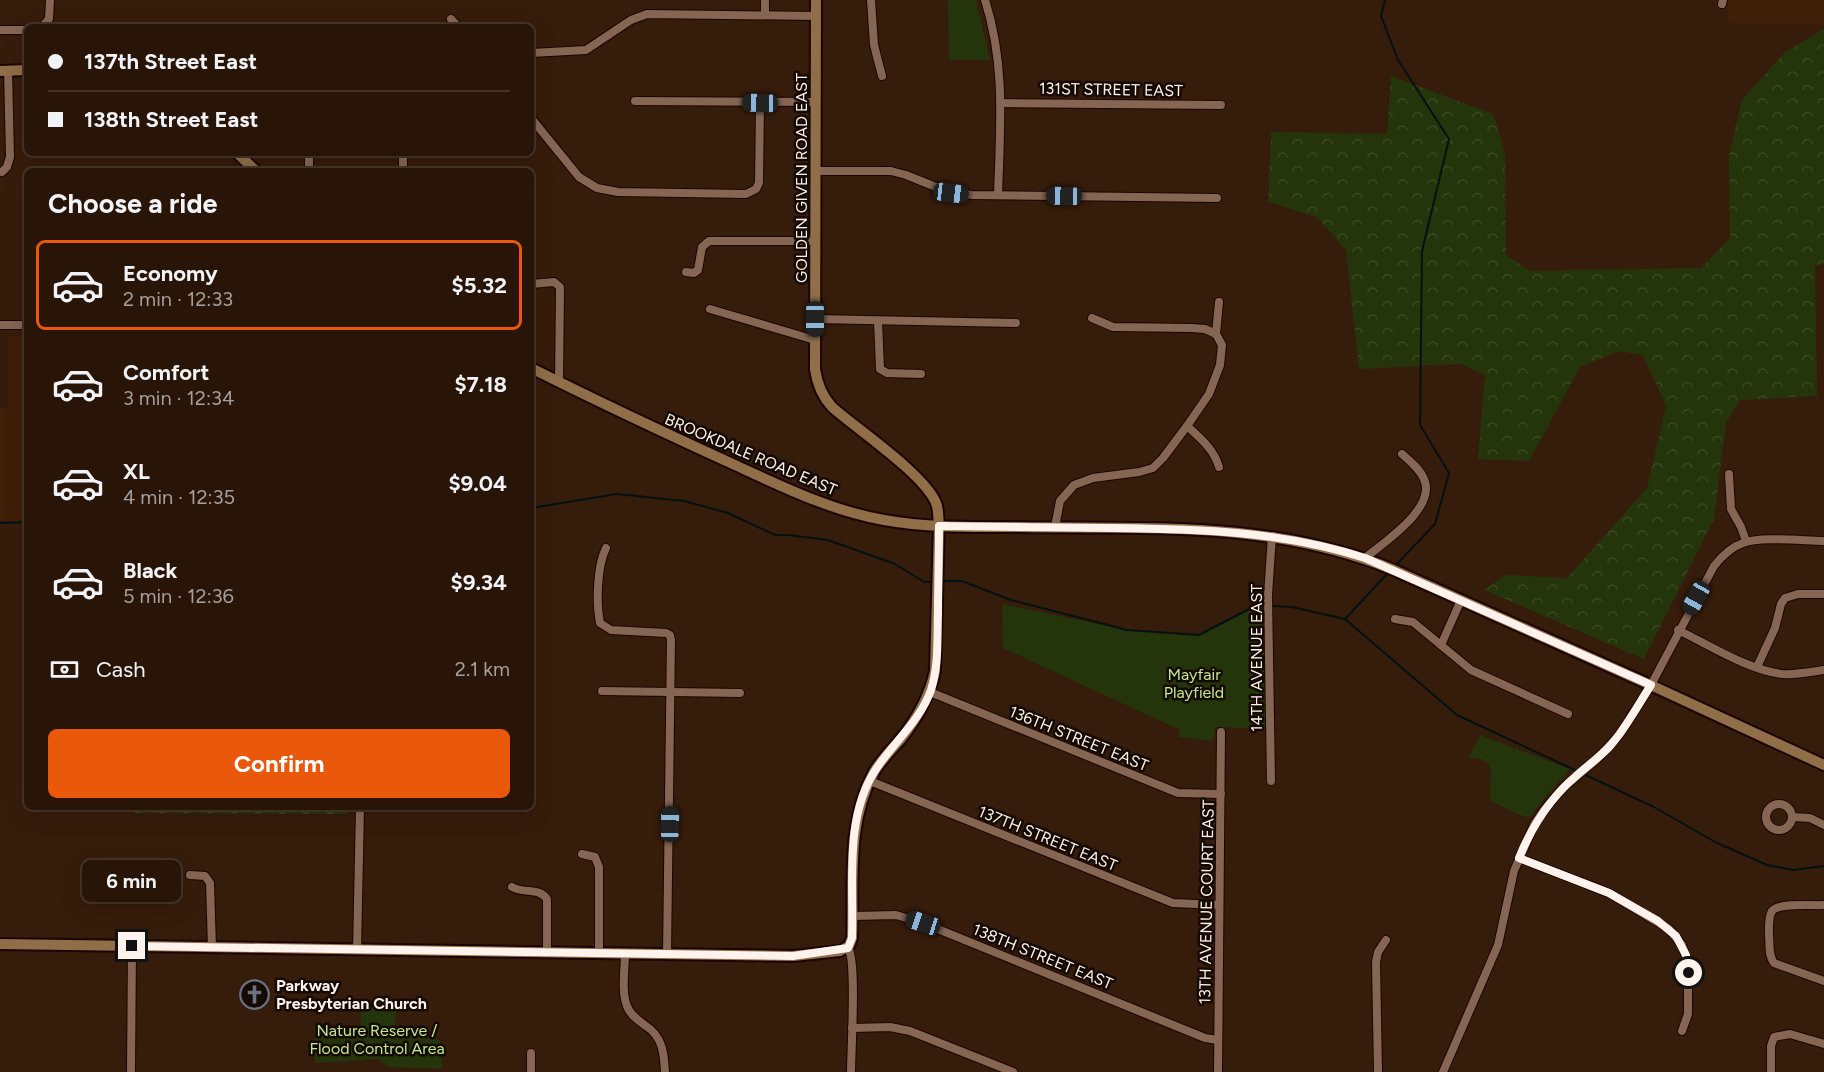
<!DOCTYPE html>
<html lang="en">
<head>
<meta charset="utf-8">
<style>
	body { margin:0; font-family:Figtree,sans-serif; background:#342216; color:#f1f3f6; height:100vh; display:flex; flex-direction:column; font-size:22px; white-space:nowrap }
	* { box-sizing:border-box; margin:0 }
	p { font-size:20px; color:#a59f9c }
	.icon { flex:none; width:33px; height:33px; fill:none; stroke:currentColor; stroke-width:2; stroke-linecap:round; stroke-linejoin:round }
	.map { position:relative; flex:1; overflow:hidden }
	.drawer { position:absolute; left:24px; top:168px; width:510px; height:642px; display:flex; flex-direction:column; background:#281508; border-radius:9px; box-shadow:0 6px 24px #0002,0 0 0 2px #443429 }
	.drawer>* { flex:none }
	.hud { position:absolute; left:24px; top:24px; width:510px; height:132px; border-radius:9px; box-shadow:0 6px 24px #0002,0 0 0 2px #443429; display:grid; align-content:center; height:132px; padding:0 24px; background:#281508 }
	.end { position:absolute; width:27px; height:27px; margin:-14px; border:8px solid #fdf2ec; background:#111; box-shadow:0 0 0 3px #111 }
	.from { border-radius:50% }
	.bubble { position:absolute; height:42px; border-radius:9px; background:#281508; box-shadow:0 6px 24px #0002,0 0 0 2px #443429; font-size:20px; font-weight:700; line-height:42px; text-align:center }
	.car { position:absolute; width:18px; height:36px; margin:-18px -9px; border-radius:8px; box-shadow:0 0 4px 2px #0007; background:linear-gradient(#222 24%,#8ab4d8 0 40%,#222 0 76%,#8ab4d8 0 86%,#222 0) }
	.hud b { display:flex; align-items:center; gap:21px; height:57px; font-size:22px }
	.hud b+b { border-top:2px solid #443429 }
	.hud i { width:15px; height:15px; background:#f1f3f6 }
	ul { padding:0; list-style:none }
	li { display:flex; align-items:center; gap:18px; height:90px; margin:0 12px 9px; padding:0 12px; border:3px solid transparent; border-radius:9px }
	li div { flex:1 }
	li b { display:block; font-size:22px }
	li em { font-style:normal; font-weight:700 }
	li.on { border-color:#ea580c }
	li>.icon { width:54px; height:54px; stroke-width:1.5 }
	h2 { padding:0 24px; font-size:27px; line-height:72px }
	.pay { display:flex; align-items:center; gap:15px; height:66px; padding:0 24px; font-size:22px }
	.pay p { margin-inline-start:auto }
	.cta { display:flex; gap:12px; margin-top:auto; padding:12px 24px }
	.cta a { flex:1; height:69px; border-radius:9px; background:#ea580c; color:#fff; font-size:24px; font-weight:700; line-height:69px; text-align:center }
	.map>svg:first-child { display:block }
	.built { fill:#401f09 }
	.forest { fill:url(#forest-crowns) }
	.cemetery { fill:url(#cemetery-stones) }
	.park { fill:#25350b }
	.lines { fill:none; stroke-linecap:round; stroke-linejoin:round }
	.stream { stroke:#041112; stroke-width:2 }
	.street-casing { stroke:#1c0500; stroke-width:10 }
	.secondary-casing { stroke:#1c0500; stroke-width:14 }
	.street { stroke:#856653; stroke-width:8 }
	.secondary { stroke:#8f6e48; stroke-width:10 }
	.route { stroke:#fdf2ec; stroke-width:8 }
	.labels { text-anchor:middle; stroke-width:5; stroke-linejoin:round; paint-order:stroke }
	.street-label { font-size:16px; fill:#fdf2ec; stroke:#150904 }
	.park-label { font-size:16px; fill:#c0ea8a; stroke:#150904 }
	.poi-label { font-size:16px; font-weight:bold; fill:#fdf2ec; stroke:#150904; text-anchor:start }
</style>
</head>
<body>
<div class="map">
<svg width="1824" height="1072" viewBox="0 0 1824 1072">
	<defs>
		<pattern id="forest-crowns" width="20" height="18" patternUnits="userSpaceOnUse" patternTransform="scale(1.5)"><rect width="20" height="18" fill="#25350b"/><path d="M2 6a3 3 0 1 1 6 0M12 15a3 3 0 1 1 6 0" fill="none" stroke="#3b4923"/></pattern>
		<pattern id="cemetery-stones" width="16" height="16" patternUnits="userSpaceOnUse" patternTransform="scale(1.5)"><rect width="16" height="16" fill="#25350b"/><path d="M2 7V4a2 2 0 0 1 4 0v3zM10 15v-3a2 2 0 0 1 4 0v3z" fill="#3b4923"/></pattern>
	</defs>
	<rect width="100%" height="100%" fill="#361c0b"/>
	<g class="built">
		<path d="M 1728,0 L 1824,0 L 1824,25 L 1728,23 Z"/>
		<path d="M 8,336 L 27,336 L 27,522 L 0,521 L 0,408 L 8,408 Z"/>
	</g>
	<path class="forest" d="M 1824,29 L 1824,264 L 1815,265 L 1817,396 L 1740,400 L 1726,423 L 1714,519 L 1644,659 L 1484,590 L 1506,575 L 1567,578 L 1647,488 L 1666,406 L 1643,355 L 1619,351 L 1580,367 L 1529,461 L 1478,459 L 1485,375 L 1460,364 L 1359,369 L 1346,250 L 1317,217 L 1268,202 L 1271,132 L 1387,134 L 1391,76 L 1493,114 L 1505,153 L 1506,255 L 1530,271 L 1701,268 L 1730,238 L 1729,155 L 1742,100 L 1785,52 Z"/>
	<path class="cemetery" d="M 135,807 L 347,807 L 347,814 L 135,813 Z"/>
	<g class="park">
		<path d="M 948,0 L 976,0 L 990,60 L 949,60 Z"/>
		<path d="M 1002,604 L 1127,630 L 1199,635 L 1257,605 L 1266,606 L 1265,729 L 1215,727 L 1213,741 L 1179,737 L 1180,730 L 1003,648 Z"/>
		<path d="M 1480,735 L 1570,769 L 1543,800 L 1531,816 L 1524,817 L 1493,802 L 1490,799 C 1488,778 1501,760 1469,757 Z"/>
		<path d="M 361,1004 L 397,1005 L 394,1034 L 440,1040 L 442,1069 L 391,1067 L 377,1059 L 315,1063 L 315,1032 L 360,1033 Z"/>
	</g>
	<g class="lines">
		<g class="stream">
			<path d="M 1385,0 L 1381,16 L 1398,60 L 1449,139 L 1422,251 L 1420,425 L 1449,473 L 1435,524 L 1394,567"/>
			<path d="M 531,508 L 617,494 L 684,501 L 728,513 L 775,535 L 788,535 L 828,540 L 895,564 L 924,582 L 933,582"/>
			<path d="M 0,523 L 27,522"/>
			<path d="M 942,581 L 962,581 L 1011,600 L 1127,630 L 1199,635 L 1257,605 L 1292,607 L 1345,619 L 1457,715 L 1654,807 L 1717,843 L 1767,865 L 1793,870 L 1824,866"/>
			<path d="M 1345,619 L 1388,573"/>
		</g>
		<defs>
			<g id="street">
				<path d="M 871,0 L 874,45 L 882,76"/>
				<path d="M 985,0 C 1006,65 1000,128 998,195"/>
				<path d="M 1722,4 L 1723,0"/>
				<path d="M 765,14 L 765,0"/>
				<path d="M 451,19 L 458,27"/>
				<path d="M 42,27 L 49,19 L 50,0"/>
				<path d="M 0,30 L 27,30"/>
				<path d="M 531,53 L 586,50 L 631,20 L 647,14 L 816,16"/>
				<path d="M 635,101 L 816,102"/>
				<path d="M 1001,103 L 1221,105"/>
				<path d="M 531,118 L 579,177 L 597,188 L 618,192 L 746,194 L 756,189 L 759,183 L 760,103"/>
				<path d="M 309,171 L 309,153"/>
				<path d="M 403,171 L 403,153"/>
				<path d="M 816,171 L 891,171 L 906,175 L 946,191 L 972,195 L 1217,198"/>
				<path d="M 2,172 L 7,167 L 10,157 L 8,70"/>
				<path d="M 686,272 L 694,273 L 698,270 L 702,247 L 709,241 L 816,241"/>
				<path d="M 531,284 L 554,282 L 560,287 L 559,382"/>
				<path d="M 710,309 L 815,340"/>
				<path d="M 1092,318 L 1113,327 L 1192,328 L 1205,329 L 1216,334"/>
				<path d="M 815,319 L 1016,323"/>
				<path d="M 878,321 L 880,369 L 887,373 L 921,374"/>
				<path d="M 0,325 L 27,325"/>
				<path d="M 1187,426 C 1200,438 1214,449 1219,467"/>
				<path d="M 1729,474 L 1731,509 L 1741,527 L 1746,541"/>
				<path d="M 1055,527 L 1060,501 L 1074,485 L 1093,478 L 1139,472 L 1153,468 L 1163,458 L 1187,426 L 1209,394 L 1220,365 L 1222,345 L 1216,334 L 1219,302"/>
				<path d="M 606,548 C 597,566 596,603 600,623 L 611,630 L 666,633 L 670,635 L 671,640 L 667,954"/>
				<path d="M 1365,558 C 1384,542 1437,508 1424,479 C 1420,469 1410,461 1402,454"/>
				<path d="M 1395,619 L 1413,622 L 1471,670 L 1568,714"/>
				<path d="M 1678,630 C 1709,645 1748,670 1782,674 C 1796,675 1810,672 1824,670"/>
				<path d="M 1441,645 L 1461,600"/>
				<path d="M 1757,667 L 1775,628 L 1781,604 L 1785,598 L 1798,594 L 1824,594"/>
				<path d="M 602,691 L 740,693"/>
				<path d="M 930,692 L 1178,793 L 1221,794"/>
				<path d="M 870,781 L 1173,903 L 1219,905"/>
				<path d="M 1271,781 L 1268,595 L 1272,536"/>
				<circle cx="1779" cy="817" r="13"/>
				<path d="M 1793,817 L 1810,818 L 1824,825"/>
				<path d="M 582,854 L 595,857 L 599,867 L 599,953"/>
				<path d="M 1519,858 L 1609,893 L 1669,929 L 1682,945 L 1688,963 L 1688,1014 L 1682,1031"/>
				<path d="M 190,875 L 205,876 L 210,883 L 212,948"/>
				<path d="M 512,887 C 523,894 539,887 547,899 L 547,952"/>
				<path d="M 1824,905 C 1813,906 1779,902 1772,911 C 1768,918 1769,927 1769,935 C 1770,945 1768,955 1774,963 L 1824,981"/>
				<path d="M 853,916 L 896,915 L 923,923 L 1205,1038 L 1218,1040"/>
				<path d="M 848,948 C 857,959 851,1052 851,1072"/>
				<path d="M 357,950 L 360,807"/>
				<path d="M 625,954 C 625,970 621,991 627,1006 C 630,1015 639,1021 646,1026 C 663,1037 664,1054 665,1072"/>
				<path d="M 852,1028 L 890,1027 L 910,1031 L 1013,1072"/>
				<path d="M 531,1053 L 531,1072"/>
				<path d="M 131,1072 L 132,947"/>
				<path d="M 1218,1072 L 1221,732"/>
				<path d="M 1378,1072 L 1376,962 L 1378,952 L 1386,940"/>
				<path d="M 1443,1072 L 1498,945 L 1514,871 L 1534,825 L 1544,810 L 1564,787 L 1596,760 L 1620,734 L 1651,685 L 1714,566 C 1722,556 1731,547 1743,543 C 1760,536 1805,541 1824,541"/>
				<path d="M 1771,1072 L 1771,1046 L 1774,1037 L 1790,1034 L 1824,1044"/>
			</g>
			<g id="secondary">
				<path d="M 0,71 L 27,70"/>
				<path d="M 237,153 L 256,171"/>
				<path d="M 531,368 C 599,402 667,434 735,465 C 783,487 832,511 884,520 C 928,528 974,527 1019,527 C 1149,529 1272,520 1394,570 L 1655,687 L 1824,765"/>
				<path d="M 0,944 L 793,956 L 840,951 L 849,946 L 852,938 C 854,882 846,823 874,772 C 881,760 891,750 900,740 C 917,719 929,698 935,671 L 939,526 C 938,519 939,510 936,503 C 924,474 858,430 832,407 C 822,396 817,384 815,369 L 816,0"/>
			</g>
		</defs>
		<use href="#street" class="street-casing"/>
		<use href="#secondary" class="secondary-casing"/>
		<use href="#street" class="street"/>
		<use href="#secondary" class="secondary"/>
	</g>
	<g class="lines">
		<path class="route" d="M 132,946 L 793,956 L 848,948 L 852,938 C 854,883 844,817 876,769 C 894,742 920,721 931,690 C 939,665 937,639 938,613 C 938,584 939,555 939,526 C 997,527 1055,527 1112,528 C 1200,529 1281,531 1365,558 L 1651,685 C 1638,705 1626,728 1610,746 C 1600,757 1587,766 1576,776 C 1549,799 1532,826 1519,858 L 1609,893 L 1658,921 L 1676,936 L 1686,955 L 1689,973"/>
	</g>
	<defs>
		<symbol id="church-ring" viewBox="-11 -11 22 22"><circle r="9.5" fill="#150904" stroke="#6b7280" stroke-width="1.5"/><path d="M-1.2-6h2.4v3.5h3.3v2.4h-3.3V6h-2.4V-.1h-3.3v-2.4h3.3Z" fill="#6b7280"/></symbol>
	</defs>
	<g fill-rule="evenodd">
		<use href="#church-ring" x="238" y="978" width="33" height="33"/>
	</g>
	<g class="labels">
		<g class="street-label">
			<text transform="translate(1111 89) rotate(1)" y="6">131ST STREET EAST</text>
			<text transform="translate(801 178) rotate(-90)" y="6">GOLDEN GIVEN ROAD EAST</text>
			<text transform="translate(751 454) rotate(23)" y="6">BROOKDALE ROAD EAST</text>
			<text transform="translate(1256 658) rotate(-90)" y="6">14TH AVENUE EAST</text>
			<text transform="translate(1079 738) rotate(22)" y="6">136TH STREET EAST</text>
			<text transform="translate(1048 838) rotate(22)" y="6">137TH STREET EAST</text>
			<text transform="translate(1206 902) rotate(-89)" y="6">13TH AVENUE COURT EAST</text>
			<text transform="translate(1043 956) rotate(22)" y="6">138TH STREET EAST</text>
		</g>
		<g class="park-label">
			<text x="1194" y="680">Mayfair<tspan x="1194" dy="18">Playfield</tspan></text>
			<text x="377" y="1036">Nature Reserve /<tspan x="377" dy="18">Flood Control Area</tspan></text>
		</g>
		<g class="poi-label">
			<text x="276" y="991">Parkway<tspan x="276" dy="18">Presbyterian Church</tspan></text>
		</g>
	</g>
</svg>
<i class="end from" style="left:1689px;top:973px"></i>
<i class="end" style="left:132px;top:946px"></i>
<div class="bubble" style="left:82px;top:860px;width:99px">6 min</div>
<i class="car" style="left:760px;top:103px;rotate:271deg"></i>
<i class="car" style="left:951px;top:193px;rotate:97deg"></i>
<i class="car" style="left:1064px;top:196px;rotate:271deg"></i>
<i class="car" style="left:815px;top:319px;rotate:180deg"></i>
<i class="car" style="left:1696px;top:598px;rotate:209deg"></i>
<i class="car" style="left:670px;top:824px;rotate:1deg"></i>
<i class="car" style="left:923px;top:923px;rotate:288deg"></i>
<div class="hud">
<b><i class="from"></i>137th Street East</b>
<b><i></i>138th Street East</b>
</div>
<section class="drawer">
<h2>Choose a ride</h2>
<ul>
<li class="on"><svg class="icon" aria-label="car" viewBox="0 0 24 24"><path d="M5 17H2v-5l4-1 3-4h7l3 4 3 1v5h-3M9 17h6M6 11h13"/><circle cx="7" cy="17" r="2"/><circle cx="17" cy="17" r="2"/></svg><div><b>Economy</b><p>2 min · 12:33</p></div><em>$5.32</em></li>
<li><svg class="icon" aria-label="car" viewBox="0 0 24 24"><path d="M5 17H2v-5l4-1 3-4h7l3 4 3 1v5h-3M9 17h6M6 11h13"/><circle cx="7" cy="17" r="2"/><circle cx="17" cy="17" r="2"/></svg><div><b>Comfort</b><p>3 min · 12:34</p></div><em>$7.18</em></li>
<li><svg class="icon" aria-label="car" viewBox="0 0 24 24"><path d="M5 17H2v-5l4-1 3-4h7l3 4 3 1v5h-3M9 17h6M6 11h13"/><circle cx="7" cy="17" r="2"/><circle cx="17" cy="17" r="2"/></svg><div><b>XL</b><p>4 min · 12:35</p></div><em>$9.04</em></li>
<li><svg class="icon" aria-label="car" viewBox="0 0 24 24"><path d="M5 17H2v-5l4-1 3-4h7l3 4 3 1v5h-3M9 17h6M6 11h13"/><circle cx="7" cy="17" r="2"/><circle cx="17" cy="17" r="2"/></svg><div><b>Black</b><p>5 min · 12:36</p></div><em>$9.34</em></li>
</ul>
<div class="pay"><svg class="icon" aria-label="cash" viewBox="0 0 24 24"><path d="M3 7h18v10H3z"/><circle cx="12" cy="12" r="2"/></svg>Cash<p>2.1 km</p></div>
<div class="cta"><a>Confirm</a></div>
</section>
</div>
</body>
</html>
